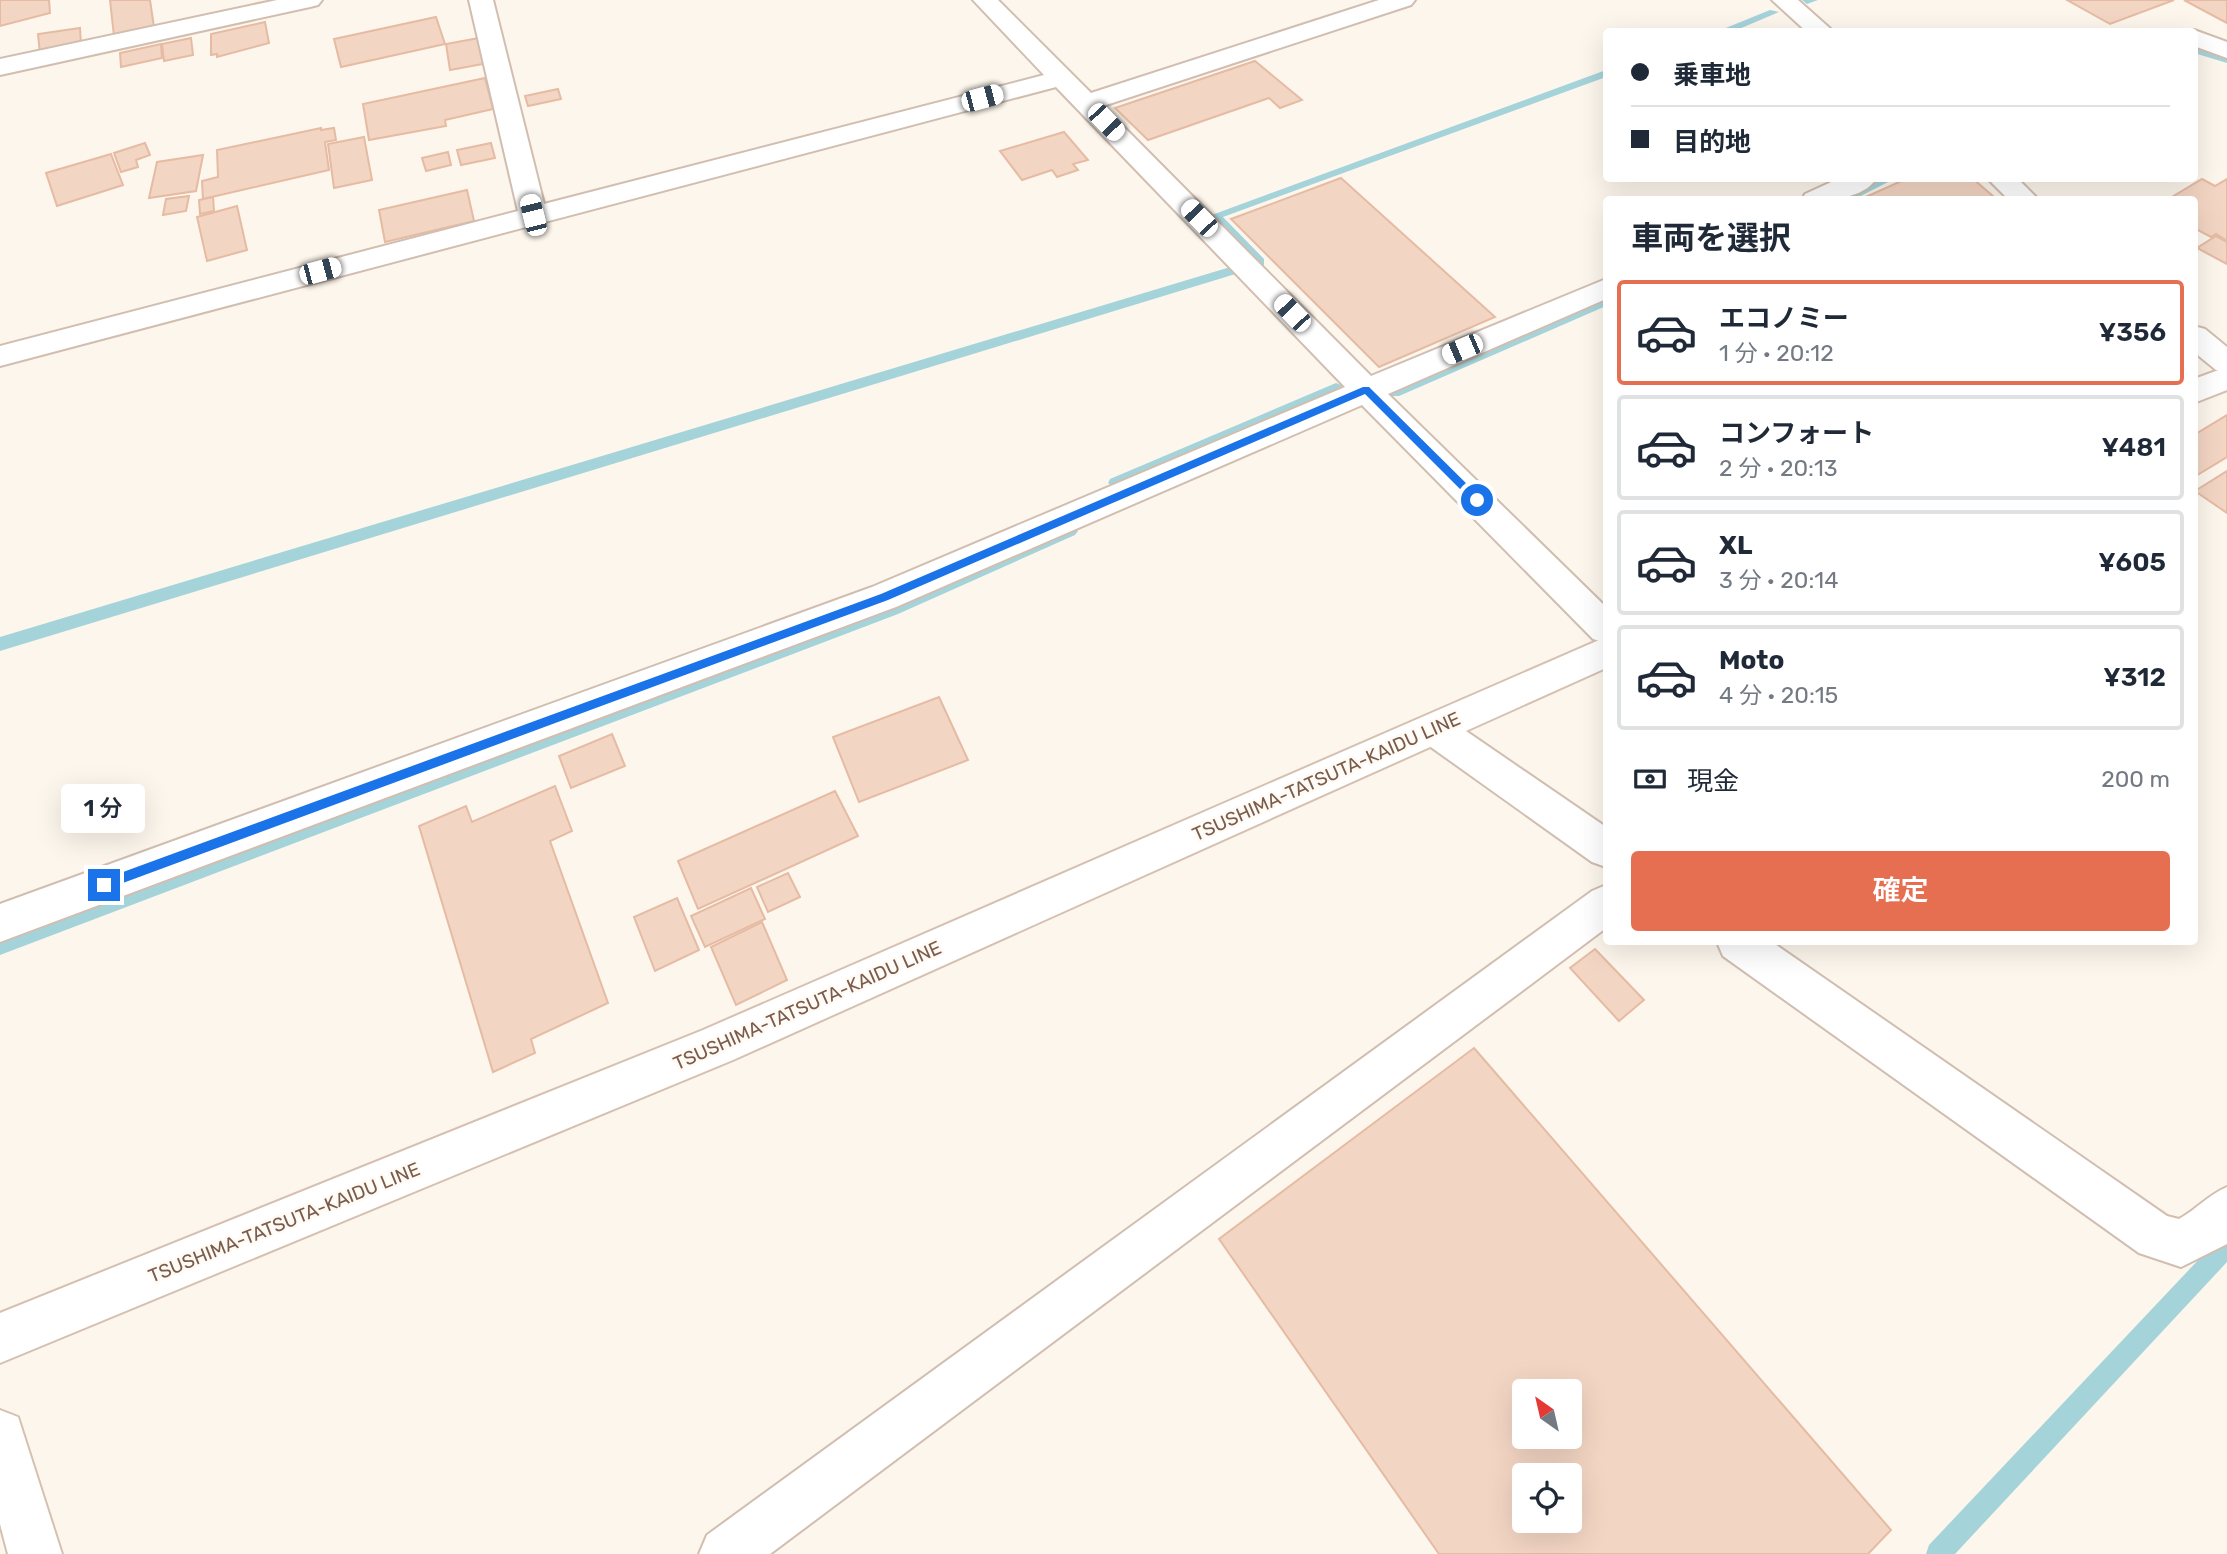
<!DOCTYPE html>
<html lang="ja">
<head>
<meta charset="utf-8">
<style>
	body { margin:0; font-family:Rubik,"Noto Sans JP",sans-serif; background:#f2f2f3; color:#1f2937; height:100vh; display:flex; flex-direction:column; font-size:26px; white-space:nowrap }
	* { box-sizing:border-box; margin:0 }
	p { font-size:23px; color:#747a83 }
	.icon { flex:none; width:38px; height:38px; fill:none; stroke:currentColor; stroke-width:2; stroke-linecap:round; stroke-linejoin:round }
	.map { position:relative; flex:1; overflow:hidden }
	.side { position:absolute; left:1603px; top:196px; width:595px; height:749px; display:flex; flex-direction:column; background:#fff; border-radius:7px; box-shadow:0 7px 28px #0002 }
	.side>* { flex:none }
	.banner { position:absolute; left:1603px; top:28px; width:595px; height:154px; border-radius:7px; box-shadow:0 7px 28px #0002; display:grid; align-content:center; height:154px; padding:0 28px; background:#fff }
	.needle { width:46px; rotate:326deg }
	.buttons { position:absolute; left:1512px; top:1379px; display:grid; gap:14px }
	.buttons a { display:grid; place-items:center; width:70px; height:70px; border-radius:7px; background:#fff; box-shadow:0 7px 28px #0002; font-size:35px }
	.end { position:absolute; width:32px; height:32px; margin:-16px; border:9px solid #1a73e8; background:#fff; box-shadow:0 0 0 4px #fff }
	.from { border-radius:50% }
	.bubble { position:absolute; height:49px; border-radius:7px; background:#fff; box-shadow:0 7px 28px #0002; font-size:23px; font-weight:600; line-height:49px; text-align:center }
	.car { position:absolute; width:21px; height:42px; margin:-21px -10px; border-radius:9px; box-shadow:0 0 5px 2px #0007; background:linear-gradient(#fff 24%,#345 0 40%,#fff 0 76%,#345 0 86%,#fff 0) }
	.banner b { display:flex; align-items:center; gap:24px; height:66px; font-size:26px }
	.banner b+b { border-top:2px solid #e0e1e3 }
	.banner i { width:18px; height:18px; background:#1f2937 }
	ul { padding:0; list-style:none }
	li { display:flex; align-items:center; gap:21px; height:105px; margin:0 14px 10px; padding:0 14px; border:4px solid #e0e1e3; border-radius:7px }
	li div { flex:1 }
	li b { display:block; font-size:26px }
	li em { font-style:normal; font-weight:600 }
	li.on { border-color:#e76f51 }
	li>.icon { width:63px; height:63px; stroke-width:1.5 }
	h2 { padding:0 28px; font-size:32px; line-height:84px }
	.pay { display:flex; align-items:center; gap:18px; height:77px; padding:0 28px; font-size:26px }
	.pay p { margin-inline-start:auto }
	.primary-button { display:flex; gap:14px; margin-top:auto; padding:14px 28px }
	.primary-button a { flex:1; height:80px; border-radius:7px; background:#e76f51; color:#fff; font-size:28px; font-weight:600; line-height:80px; text-align:center }
	.map>svg:first-child { display:block }
	.lines { fill:none; stroke-linecap:round; stroke-linejoin:round }
	.stream { fill:#a5d3da; fill-rule:evenodd }
	.building { fill:#f3d5c3; stroke:#e6bba3; stroke-width:2; fill-rule:evenodd }
	.street-casing { stroke:#d1beb0; stroke-width:4 }
	.secondary-casing { stroke:#d6c0b0; stroke-width:4 }
	.street { fill:#fff; fill-rule:evenodd }
	.secondary { fill:#fff; fill-rule:evenodd }
	.route { fill:#1a73e8 }
	.labels { text-anchor:middle; stroke-width:5; stroke-linejoin:round; paint-order:stroke }
	.street-label { font-size:19px; fill:#7a5c4d; stroke:#fffaf3 }
</style>
</head>
<body>
<div class="map">
<svg width="2227" height="1554" viewBox="0 0 2227 1554">
	<rect width="100%" height="100%" fill="#fdf6ec"/>
	<g class="lines">
		<g class="stream">
			<path d="M 1802,0 L 1818,0 L 1807,4 Z"/>
			<path d="M 1770,10 L 1779,12 L 1732,32 L 1716,32 Z"/>
			<path d="M 2194,46 L 2227,56 L 2227,63 L 2194,53 Z"/>
			<path d="M 1606,70 L 1606,77 L 1223,217 L 1264,259 L 1264,265 L 1254,265 L 1209,216 Z"/>
			<path d="M 1879,178 L 1896,178 L 1853,200 L 1835,200 Z"/>
			<path d="M 1237,265 L 1242,266 L 1242,272 L 0,651 L 0,637 Z"/>
			<path d="M 1606,297 L 1606,306 L 1399,396 L 1389,396 L 1387,393 L 1389,390 Z"/>
			<path d="M 1336,383 L 1341,385 L 1341,391 L 1120,487 L 1115,488 L 1108,483 L 1110,479 Z"/>
			<path d="M 1070,525 L 1075,527 L 1078,531 L 1075,535 L 898,614 L 0,955 L 0,937 L 886,606 Z"/>
			<path d="M 2227,1235 L 2227,1262 L 1955,1554 L 1926,1554 L 1929,1545 L 2219,1238 Z"/>
		</g>
	</g>
	<g class="building">
		<path d="M 0,0 L 49,0 L 50,13 L 0,26 Z"/>
		<path d="M 110,0 L 150,0 L 154,27 L 114,36 Z"/>
		<path d="M 2067,0 L 2174,0 L 2110,24 Z"/>
		<path d="M 2184,0 L 2227,0 L 2227,23 Z"/>
		<path d="M 436,17 L 445,44 L 341,67 L 334,39 Z"/>
		<path d="M 265,22 L 269,43 L 217,57 L 217,54 L 211,55 L 211,34 Z"/>
		<path d="M 80,28 L 81,45 L 40,54 L 38,34 Z"/>
		<path d="M 191,38 L 193,55 L 164,61 L 162,44 Z"/>
		<path d="M 479,38 L 483,64 L 450,70 L 446,44 Z"/>
		<path d="M 161,44 L 162,58 L 121,67 L 120,53 Z"/>
		<path d="M 1255,61 L 1302,100 L 1280,108 L 1269,98 L 1148,140 L 1115,108 Z"/>
		<path d="M 485,78 L 493,109 L 445,120 L 446,126 L 369,140 L 363,104 Z"/>
		<path d="M 558,89 L 561,99 L 528,106 L 525,96 Z"/>
		<path d="M 321,128 L 321,130 L 334,128 L 336,140 L 325,142 L 329,170 L 203,199 L 202,181 L 218,177 L 217,150 Z"/>
		<path d="M 1064,132 L 1088,160 L 1073,164 L 1078,170 L 1057,177 L 1052,170 L 1022,180 L 1000,151 Z"/>
		<path d="M 364,137 L 372,180 L 334,188 L 328,144 Z"/>
		<path d="M 145,143 L 150,155 L 136,160 L 138,167 L 121,172 L 114,153 Z"/>
		<path d="M 491,143 L 495,158 L 461,165 L 457,150 Z"/>
		<path d="M 448,152 L 451,165 L 426,171 L 422,158 Z"/>
		<path d="M 111,154 L 123,185 L 57,206 L 46,173 Z"/>
		<path d="M 203,155 L 196,191 L 149,198 L 157,162 Z"/>
		<path d="M 1341,178 L 1495,317 L 1379,367 L 1231,219 Z"/>
		<path d="M 1908,178 L 1972,178 L 1993,196 L 1985,200 L 1859,200 Z"/>
		<path d="M 2202,179 L 2215,186 L 2227,179 L 2227,241 L 2216,234 L 2211,237 L 2194,228 L 2194,200 L 2167,200 Z"/>
		<path d="M 467,190 L 474,221 L 385,242 L 379,210 Z"/>
		<path d="M 189,196 L 186,211 L 163,215 L 166,199 Z"/>
		<path d="M 213,197 L 214,211 L 200,214 L 199,200 Z"/>
		<path d="M 237,206 L 247,250 L 207,261 L 197,217 Z"/>
		<path d="M 2216,236 L 2227,242 L 2227,264 L 2197,248 Z"/>
		<path d="M 2227,415 L 2227,457 L 2194,477 L 2194,435 Z"/>
		<path d="M 2227,471 L 2227,513 L 2195,491 Z"/>
		<path d="M 939,697 L 968,760 L 859,802 L 833,737 Z"/>
		<path d="M 612,734 L 625,766 L 571,788 L 559,756 Z"/>
		<path d="M 555,786 L 572,831 L 550,841 L 608,1003 L 531,1039 L 535,1053 L 493,1072 L 419,826 L 466,806 L 472,822 Z"/>
		<path d="M 835,791 L 858,836 L 698,909 L 678,861 Z"/>
		<path d="M 788,873 L 800,897 L 768,912 L 757,887 Z"/>
		<path d="M 751,888 L 765,919 L 705,947 L 691,916 Z"/>
		<path d="M 677,898 L 699,950 L 655,971 L 634,917 Z"/>
		<path d="M 762,922 L 787,980 L 736,1005 L 711,947 Z"/>
		<path d="M 1595,949 L 1644,1000 L 1619,1021 L 1570,968 Z"/>
		<path d="M 1474,1048 L 1891,1530 L 1868,1554 L 1439,1554 L 1219,1239 ZM 1524,1391 L 1570,1391 L 1570,1437 L 1524,1437 ZM 1524,1475 L 1570,1475 L 1570,1521 L 1524,1521 Z"/>
	</g>
	<g class="lines">
		<defs>
			<g id="street">
				<path d="M 277,0 L 322,0 L 318,5 L 310,7 L 0,75 L 0,59 Z"/>
				<path d="M 469,0 L 493,0 L 544,204 L 1044,75 L 973,0 L 998,0 L 1091,93 L 1379,0 L 1415,0 L 1411,5 L 1103,106 L 1371,376 L 1606,279 L 1606,299 L 1388,394 L 1606,607 L 1606,643 L 1593,639 L 1362,405 L 896,607 L 0,942 L 0,904 L 872,587 L 1345,387 L 1056,87 L 0,366 L 0,346 L 518,211 Z"/>
				<path d="M 1772,0 L 1798,0 L 1834,32 L 1807,32 Z"/>
				<path d="M 2194,30 L 2227,42 L 2227,58 L 2194,46 L 2194,32 L 2187,32 Z"/>
				<path d="M 1840,178 L 1877,178 C 1862,201 1825,200 1802,200 L 1805,194 Z"/>
				<path d="M 1987,178 L 2017,178 L 2039,200 L 2009,200 Z"/>
				<path d="M 2194,326 L 2205,329 L 2227,347 L 2227,373 L 2216,370 L 2194,352 Z"/>
				<path d="M 1434,713 L 1447,718 L 1606,827 L 1606,867 L 1592,862 L 1421,740 L 1415,729 L 1421,718 Z"/>
				<path d="M 1606,885 L 1606,928 L 770,1554 L 699,1554 L 707,1535 L 1592,891 Z"/>
				<path d="M 1717,942 L 1772,942 L 2167,1216 L 2179,1219 C 2197,1209 2208,1195 2227,1187 L 2227,1244 L 2181,1267 L 2139,1253 L 1723,956 Z"/>
			</g>
			<g id="secondary">
				<path d="M 2227,367 L 2227,390 L 2194,403 L 2194,379 Z"/>
				<path d="M 1606,637 L 1606,668 L 733,1060 L 0,1363 L 0,1313 L 703,1030 Z"/>
				<path d="M 0,1410 L 18,1417 L 62,1554 L 8,1554 L 0,1524 Z"/>
			</g>
		</defs>
		<use href="#street" class="street-casing"/>
		<use href="#secondary" class="secondary-casing"/>
		<use href="#street" class="street"/>
		<use href="#secondary" class="secondary"/>
	</g>
	<path class="route" d="M 1363,387 L 1369,387 L 1481,498 L 1481,503 L 1474,503 L 1365,394 L 888,600 L 104,890 L 98,885 L 104,879 L 881,594 Z"/>
	<g class="labels">
		<g class="street-label">
			<text transform="translate(1326 776) rotate(-24)" y="7">TSUSHIMA-TATSUTA-KAIDU LINE</text>
			<text transform="translate(807 1005) rotate(-24)" y="7">TSUSHIMA-TATSUTA-KAIDU LINE</text>
			<text transform="translate(284 1222) rotate(-22)" y="7">TSUSHIMA-TATSUTA-KAIDU LINE</text>
		</g>
	</g>
</svg>
<div class="buttons">
<a><svg class="needle" viewBox="-14 -14 28 28"><path d="M0-13l5 13h-10z" fill="#e53935"/><path d="M0 13l5-13h-10z" fill="#747a83"/></svg></a>
<a><svg class="icon" aria-label="locate" viewBox="0 0 24 24"><circle cx="12" cy="12" r="6"/><path d="M12 2v4M12 18v4M2 12h4M18 12h4"/></svg></a>
</div>
<i class="end from" style="left:1477px;top:500px"></i>
<i class="end" style="left:104px;top:885px"></i>
<div class="bubble" style="left:61px;top:784px;width:84px">1 分</div>
<i class="car" style="left:982px;top:98px;rotate:75deg"></i>
<i class="car" style="left:1106px;top:122px;rotate:136deg"></i>
<i class="car" style="left:533px;top:215px;rotate:346deg"></i>
<i class="car" style="left:1199px;top:218px;rotate:316deg"></i>
<i class="car" style="left:320px;top:271px;rotate:75deg"></i>
<i class="car" style="left:1292px;top:313px;rotate:316deg"></i>
<i class="car" style="left:1462px;top:349px;rotate:247deg"></i>
<div class="banner">
<b><i class="from"></i>乗車地</b>
<b><i></i>目的地</b>
</div>
<section class="side">
<h2>車両を選択</h2>
<ul>
<li class="on"><svg class="icon" aria-label="car" viewBox="0 0 24 24"><path d="M5 17H2v-5l4-1 3-4h7l3 4 3 1v5h-3M9 17h6M6 11h13"/><circle cx="7" cy="17" r="2"/><circle cx="17" cy="17" r="2"/></svg><div><b>エコノミー</b><p>1 分 · 20:12</p></div><em>¥356</em></li>
<li><svg class="icon" aria-label="car" viewBox="0 0 24 24"><path d="M5 17H2v-5l4-1 3-4h7l3 4 3 1v5h-3M9 17h6M6 11h13"/><circle cx="7" cy="17" r="2"/><circle cx="17" cy="17" r="2"/></svg><div><b>コンフォート</b><p>2 分 · 20:13</p></div><em>¥481</em></li>
<li><svg class="icon" aria-label="car" viewBox="0 0 24 24"><path d="M5 17H2v-5l4-1 3-4h7l3 4 3 1v5h-3M9 17h6M6 11h13"/><circle cx="7" cy="17" r="2"/><circle cx="17" cy="17" r="2"/></svg><div><b>XL</b><p>3 分 · 20:14</p></div><em>¥605</em></li>
<li><svg class="icon" aria-label="car" viewBox="0 0 24 24"><path d="M5 17H2v-5l4-1 3-4h7l3 4 3 1v5h-3M9 17h6M6 11h13"/><circle cx="7" cy="17" r="2"/><circle cx="17" cy="17" r="2"/></svg><div><b>Moto</b><p>4 分 · 20:15</p></div><em>¥312</em></li>
</ul>
<div class="pay"><svg class="icon" aria-label="cash" viewBox="0 0 24 24"><path d="M3 7h18v10H3z"/><circle cx="12" cy="12" r="2"/></svg>現金<p>200 m</p></div>
<div class="primary-button"><a>確定</a></div>
</section>
</div>
</body>
</html>
